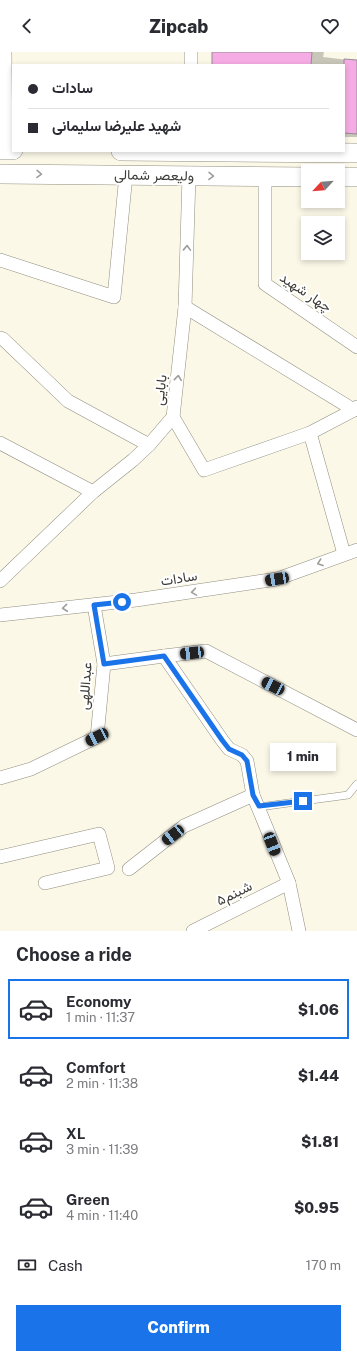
<!DOCTYPE html>
<html lang="en">
<head>
<meta charset="utf-8">
<style>
	body { margin:0; font-family:"Public Sans",Vazirmatn,sans-serif; background:#f7f7f7; color:#2b2b33; height:100vh; display:flex; flex-direction:column; font-size:15px; white-space:nowrap }
	* { box-sizing:border-box; margin:0 }
	p { font-size:13px; color:#7c7c81 }
	.icon { flex:none; width:22px; height:22px; fill:none; stroke:currentColor; stroke-width:2; stroke-linecap:round; stroke-linejoin:round }
	.map { position:relative; height:879px; overflow:hidden }
	.panel { display:flex; flex-direction:column; background:#fff; flex:1 }
	.panel>* { flex:none }
	.hud { position:absolute; left:12px; top:12px; width:333px; height:88px; border-radius:0px; box-shadow:0 2px 6px #0003; display:grid; align-content:center; height:88px; padding:0 16px; background:#fff }
	.needle { width:26px; rotate:244deg }
	.controls { position:absolute; left:301px; top:112px; display:grid; gap:8px }
	.controls a { display:grid; place-items:center; width:44px; height:44px; border-radius:0px; background:#fff; box-shadow:0 2px 6px #0003; font-size:20px }
	.end { position:absolute; width:18px; height:18px; margin:-9px; border:5px solid #1a73e8; background:#fff; box-shadow:0 0 0 2px #fff }
	.from { border-radius:50% }
	.bubble { position:absolute; height:28px; border-radius:0px; background:#fff; box-shadow:0 2px 6px #0003; font-size:13px; font-weight:800; line-height:28px; text-align:center }
	.car { position:absolute; width:12px; height:24px; margin:-12px -6px; border-radius:5px; box-shadow:0 0 3px 1px #0007; background:linear-gradient(#222 24%,#8ab4d8 0 40%,#222 0 76%,#8ab4d8 0 86%,#222 0) }
	.hud b { display:flex; align-items:center; gap:14px; height:38px; font-size:15px }
	.hud b+b { border-top:1px solid #e1e1e2 }
	.hud i { width:10px; height:10px; background:#2b2b33 }
	ul { padding:0; list-style:none }
	li { display:flex; align-items:center; gap:12px; height:60px; margin:0 8px 6px; padding:0 8px; border:2px solid transparent; border-radius:0px }
	li div { flex:1 }
	li b { display:block; font-size:15px }
	li em { font-style:normal; font-weight:800 }
	li.current { border-color:#1a73e8 }
	li>.icon { width:36px; height:36px; stroke-width:1.5 }
	h2 { padding:0 16px; font-size:18px; line-height:48px }
	.pay { display:flex; align-items:center; gap:10px; height:44px; padding:0 16px; font-size:15px }
	.pay p { margin-inline-start:auto }
	.cta { display:flex; gap:8px; margin-top:auto; padding:8px 16px }
	.cta a { flex:1; height:46px; border-radius:0px; background:#1a73e8; color:#fff; font-size:16px; font-weight:800; line-height:46px; text-align:center }
	header { display:flex; justify-content:space-between; align-items:center; height:52px; padding:0 16px; background:#fff; font-size:18px; font-weight:800 }
	.map>svg:first-child { display:block }
	.shadow { fill:#0003 }
	.building { fill:#f5ace4; stroke:#988b95 }
	.lines { fill:none; stroke-linecap:round; stroke-linejoin:round }
	.service-casing { stroke:#908e7f; stroke-width:8 }
	.minor-casing { stroke:#908e7f; stroke-width:14 }
	.secondary-casing { stroke:#908e7f; stroke-width:20 }
	.service { stroke:#fff; stroke-width:7 }
	.minor { stroke:#fff; stroke-width:13 }
	.secondary { stroke:#fff; stroke-width:19 }
	.oneway { stroke:#9e9d9a }
	.route { stroke:#1a73e8; stroke-width:5 }
	.labels { text-anchor:middle; stroke-width:4; stroke-linejoin:round; paint-order:stroke }
	.street-label { font-size:14px; fill:#3c3b35; stroke:#fff }
</style>
</head>
<body>
<header><svg class="icon" aria-label="back" viewBox="0 0 24 24"><path d="M15 5l-7 7 7 7"/></svg>Zipcab<svg class="icon" aria-label="heart" viewBox="0 0 24 24"><path d="M12 20l-8-8c-3-5 5-10 8-4 3-6 11-1 8 4z"/></svg></header>
<div class="map">
<svg width="357" height="879" viewBox="0 0 357 879">
	<rect width="100%" height="100%" fill="#fbf8e8"/>
	<path class="shadow" d="M 213,0 L 324,0 L 323,5 L 357,9 L 357,85 L 344,85 L 344,13 L 213,13 Z"/>
	<g class="building">
		<path d="M 212,0 L 312,0 L 311,13 L 212,13 Z"/>
		<path d="M 344,7 L 357,8 L 357,82 L 344,81 Z"/>
	</g>
	<g class="lines">
		<defs>
			<path id="service" d="M 259,755 L 348,743 L 357,732"/>
			<g id="minor">
				<path d="M 5,0 L 6,98"/>
				<path d="M 191,13 L 191,0"/>
				<path d="M 265,124 L 265,232 L 357,295"/>
				<path d="M 0,208 L 114,245 L 126,123"/>
				<path d="M 185,255 L 354,358 L 357,355"/>
				<path d="M 0,286 L 3,287 L 68,349 L 149,393"/>
				<path d="M 173,365 L 204,418 L 310,381"/>
				<path d="M 0,391 L 93,440"/>
				<path d="M 344,502 L 310,381 L 354,358"/>
				<path d="M 0,529 L 93,440 L 133,408 L 149,393 L 173,365 L 185,255 L 189,124"/>
				<path d="M 0,563 L 136,548 L 277,527 L 357,498"/>
				<path d="M 164,604 L 206,599 L 357,678"/>
				<path d="M 104,612 L 164,604 L 222,688 L 229,697 L 242,703 L 247,709 L 253,743 L 289,831 L 299,879"/>
				<path d="M 0,726 L 31,717 L 97,685 L 104,612 L 94,553"/>
				<path d="M 0,805 L 99,782 L 108,816 L 45,831"/>
				<path d="M 129,817 L 184,774 L 253,743"/>
				<path d="M 193,879 L 289,831"/>
			</g>
			<g id="secondary">
				<path d="M 0,98 L 13,98"/>
				<path d="M 121,99 L 357,101"/>
				<path d="M 0,122 L 308,125"/>
				<path d="M 338,125 L 357,125"/>
			</g>
		</defs>
		<use href="#service" class="service-casing"/>
		<use href="#minor" class="minor-casing"/>
		<use href="#secondary" class="secondary-casing"/>
		<use href="#service" class="service"/>
		<use href="#minor" class="minor"/>
		<use href="#secondary" class="secondary"/>
	</g>
	<defs><path id="oneway-chevron" d="M-2-3.5L2.5 0L-2 3.5" fill="none" stroke-width="1.6" stroke-linecap="round" stroke-linejoin="round"/></defs>
	<g class="oneway">
		<use href="#oneway-chevron" transform="translate(39 122) rotate(1)"/>
		<use href="#oneway-chevron" transform="translate(211 124) rotate(1)"/>
		<use href="#oneway-chevron" transform="translate(187 196) rotate(-88)"/>
		<use href="#oneway-chevron" transform="translate(178 326) rotate(-84)"/>
		<use href="#oneway-chevron" transform="translate(320 511) rotate(160)"/>
		<use href="#oneway-chevron" transform="translate(194 540) rotate(171)"/>
		<use href="#oneway-chevron" transform="translate(65 556) rotate(174)"/>
	</g>
	<g class="lines">
		<path class="route" d="M 122,550 L 94,553 L 104,612 L 164,604 L 222,688 L 229,697 L 242,703 L 247,709 L 253,743 L 259,754 L 303,749"/>
	</g>
	<g class="labels">
		<g class="street-label">
			<text transform="translate(154 123) rotate(1)" y="5">ولیعصر شمالی</text>
			<text transform="translate(306 240) rotate(34)" y="5">چهار شهید</text>
			<text transform="translate(160 338) rotate(-84)" y="5">بابایی</text>
			<text transform="translate(179 526) rotate(-9)" y="5">سادات</text>
			<text transform="translate(85 634) rotate(-86)" y="5">عبداللهی</text>
			<text transform="translate(234 841) rotate(-26)" y="5">شبنم۵</text>
		</g>
	</g>
</svg>
<div class="controls">
<a><svg class="needle" viewBox="-14 -14 28 28"><path d="M0-13l5 13h-10z" fill="#e53935"/><path d="M0 13l5-13h-10z" fill="#7c7c81"/></svg></a>
<a><svg class="icon" aria-label="layers" viewBox="0 0 24 24"><path d="M12 4l9 5-9 5-9-5zM3 14l9 5 9-5"/></svg></a>
</div>
<i class="end from" style="left:122px;top:550px"></i>
<i class="end" style="left:303px;top:749px"></i>
<div class="bubble" style="left:270px;top:691px;width:66px">1 min</div>
<i class="car" style="left:277px;top:527px;rotate:261deg"></i>
<i class="car" style="left:192px;top:601px;rotate:264deg"></i>
<i class="car" style="left:273px;top:634px;rotate:297deg"></i>
<i class="car" style="left:97px;top:685px;rotate:244deg"></i>
<i class="car" style="left:173px;top:783px;rotate:232deg"></i>
<i class="car" style="left:272px;top:792px;rotate:159deg"></i>
<div class="hud">
<b><i class="from"></i>سادات</b>
<b><i></i>شهید علیرضا سلیمانی</b>
</div>
</div>
<section class="panel">
<h2>Choose a ride</h2>
<ul>
<li class="current"><svg class="icon" aria-label="car" viewBox="0 0 24 24"><path d="M5 17H2v-5l4-1 3-4h7l3 4 3 1v5h-3M9 17h6M6 11h13"/><circle cx="7" cy="17" r="2"/><circle cx="17" cy="17" r="2"/></svg><div><b>Economy</b><p>1 min · 11:37</p></div><em>$1.06</em></li>
<li><svg class="icon" aria-label="car" viewBox="0 0 24 24"><path d="M5 17H2v-5l4-1 3-4h7l3 4 3 1v5h-3M9 17h6M6 11h13"/><circle cx="7" cy="17" r="2"/><circle cx="17" cy="17" r="2"/></svg><div><b>Comfort</b><p>2 min · 11:38</p></div><em>$1.44</em></li>
<li><svg class="icon" aria-label="car" viewBox="0 0 24 24"><path d="M5 17H2v-5l4-1 3-4h7l3 4 3 1v5h-3M9 17h6M6 11h13"/><circle cx="7" cy="17" r="2"/><circle cx="17" cy="17" r="2"/></svg><div><b>XL</b><p>3 min · 11:39</p></div><em>$1.81</em></li>
<li><svg class="icon" aria-label="car" viewBox="0 0 24 24"><path d="M5 17H2v-5l4-1 3-4h7l3 4 3 1v5h-3M9 17h6M6 11h13"/><circle cx="7" cy="17" r="2"/><circle cx="17" cy="17" r="2"/></svg><div><b>Green</b><p>4 min · 11:40</p></div><em>$0.95</em></li>
</ul>
<div class="pay"><svg class="icon" aria-label="cash" viewBox="0 0 24 24"><path d="M3 7h18v10H3z"/><circle cx="12" cy="12" r="2"/></svg>Cash<p>170 m</p></div>
<div class="cta"><a>Confirm</a></div>
</section>
</body>
</html>
